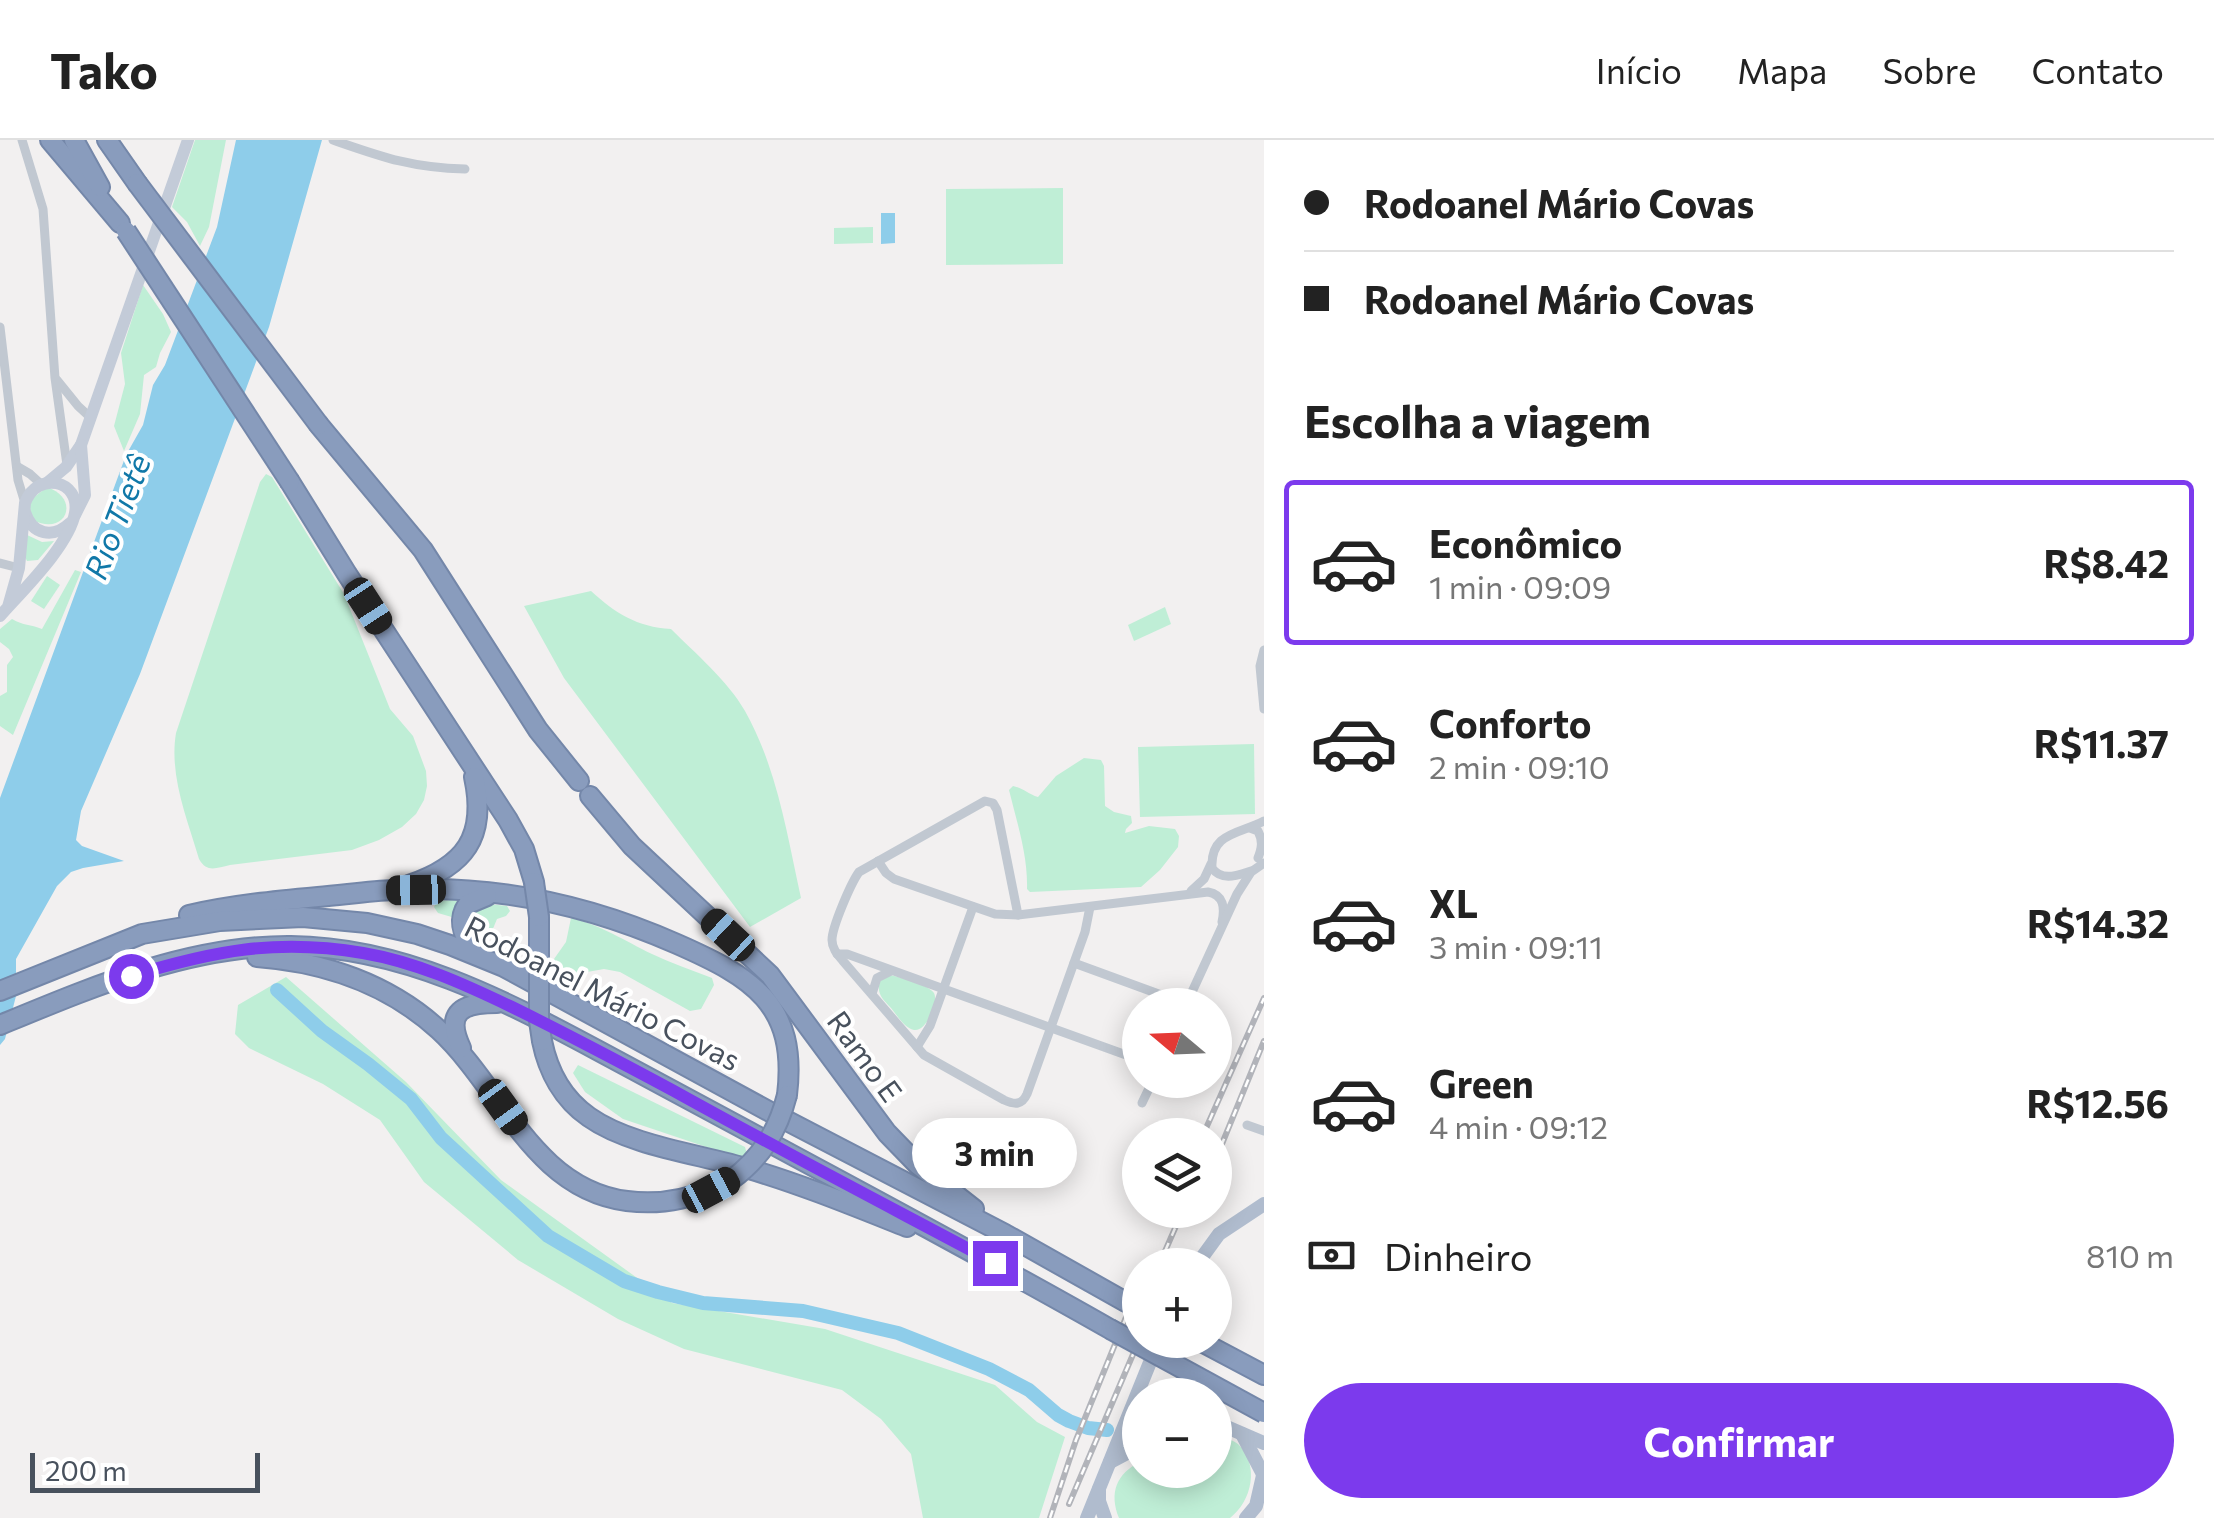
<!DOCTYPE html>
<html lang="pt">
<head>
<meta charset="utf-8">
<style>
	body { margin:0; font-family:Commissioner,sans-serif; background:#f6f6f6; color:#222; height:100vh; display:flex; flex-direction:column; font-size:38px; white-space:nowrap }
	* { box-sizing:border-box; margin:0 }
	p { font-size:32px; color:#767676 }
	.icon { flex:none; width:55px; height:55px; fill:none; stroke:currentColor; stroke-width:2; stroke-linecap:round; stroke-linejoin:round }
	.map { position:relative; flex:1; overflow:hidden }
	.panel { display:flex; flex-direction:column; background:#fff; width:950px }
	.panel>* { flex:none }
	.top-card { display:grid; align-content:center; height:220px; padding:0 40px; background:#fff }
	.needle { width:65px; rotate:289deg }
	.controls { position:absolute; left:1122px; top:848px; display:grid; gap:20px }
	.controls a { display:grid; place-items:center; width:110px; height:110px; border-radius:50%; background:#fff; box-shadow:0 5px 25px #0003; font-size:50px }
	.scale { position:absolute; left:30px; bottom:25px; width:230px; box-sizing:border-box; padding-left:10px; border:5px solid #48515d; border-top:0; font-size:28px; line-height:35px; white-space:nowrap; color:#48515d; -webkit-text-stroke:8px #fff; paint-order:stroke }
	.end { position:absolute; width:45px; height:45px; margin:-22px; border:12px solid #7c3aed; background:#fff; box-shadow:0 0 0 5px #fff }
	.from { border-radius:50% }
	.bubble { position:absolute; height:70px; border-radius:35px; background:#fff; box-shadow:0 5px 25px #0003; font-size:32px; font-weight:700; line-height:70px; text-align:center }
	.car { position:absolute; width:30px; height:60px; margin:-30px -15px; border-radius:12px; box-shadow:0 0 8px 2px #0007; background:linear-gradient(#222 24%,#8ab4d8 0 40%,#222 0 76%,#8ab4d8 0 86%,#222 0) }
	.top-card b { display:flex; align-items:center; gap:35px; height:95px; font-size:38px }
	.top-card b+b { border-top:2px solid #e0e0e0 }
	.top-card i { width:25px; height:25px; background:#222 }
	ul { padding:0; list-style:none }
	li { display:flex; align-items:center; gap:30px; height:165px; margin:0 20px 15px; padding:0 20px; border:5px solid transparent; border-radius:10px }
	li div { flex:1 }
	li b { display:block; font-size:38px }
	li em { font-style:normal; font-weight:700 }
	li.on { border-color:#7c3aed }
	li>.icon { width:90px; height:90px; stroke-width:1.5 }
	h2 { padding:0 40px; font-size:45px; line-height:120px }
	.pay { display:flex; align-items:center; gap:25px; height:110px; padding:0 40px; font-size:38px }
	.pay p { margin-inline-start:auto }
	.primary-button { display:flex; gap:20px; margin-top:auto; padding:20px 40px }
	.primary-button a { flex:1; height:115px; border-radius:60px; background:#7c3aed; color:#fff; font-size:40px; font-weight:700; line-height:115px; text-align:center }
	header { display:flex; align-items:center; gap:60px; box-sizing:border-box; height:140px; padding:0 50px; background:#fff; border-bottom:2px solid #e0e0e0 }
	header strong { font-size:48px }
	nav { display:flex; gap:55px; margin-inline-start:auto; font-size:35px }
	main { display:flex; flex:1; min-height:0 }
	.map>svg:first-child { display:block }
	.green { fill:#bfeed6 }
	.water { fill:#8ecdea }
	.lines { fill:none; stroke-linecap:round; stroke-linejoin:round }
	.river { stroke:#8ecdea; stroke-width:14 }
	.motorway-casing { stroke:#7487a9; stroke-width:22 }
	.minor { stroke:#c1c8d1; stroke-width:9 }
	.secondary { stroke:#c3cbd8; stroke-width:12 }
	.primary { stroke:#b0bcce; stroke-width:14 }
	.motorway { stroke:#899cbd; stroke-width:18 }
	.rail-casing { stroke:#b2b4ba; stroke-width:6 }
	.rail { stroke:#fff; stroke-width:2.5; stroke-dasharray:8; stroke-linecap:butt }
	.motorway-bridge-casing { stroke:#7487a9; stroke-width:22; stroke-linecap:butt }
	.motorway-bridge { stroke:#899cbd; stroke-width:18 }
	.route { stroke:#7c3aed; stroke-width:12 }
	.labels { text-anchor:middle; stroke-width:8; stroke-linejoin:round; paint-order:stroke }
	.street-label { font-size:30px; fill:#48515d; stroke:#fff }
	.water-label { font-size:32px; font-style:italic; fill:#1078a8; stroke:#fff }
</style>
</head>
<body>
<header>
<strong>Tako</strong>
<nav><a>Início</a><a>Mapa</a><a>Sobre</a><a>Contato</a></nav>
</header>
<main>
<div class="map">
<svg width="1264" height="1378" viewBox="0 0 1264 1378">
	<rect width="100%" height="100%" fill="#f2f0f0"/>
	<g class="green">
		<path d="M 195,0 L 226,0 L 209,87 L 200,106 L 187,82 L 172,67 Z"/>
		<path d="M 1063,48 L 1063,124 L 946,125 L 946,49 Z"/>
		<path d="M 873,87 L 873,103 L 834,104 L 834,88 Z"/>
		<path d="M 143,145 L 163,174 L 171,192 L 160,213 L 156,227 L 144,235 L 140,274 L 124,311 L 114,286 L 125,244 L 121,213 Z"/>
		<path d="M 266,334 L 272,337 L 344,454 L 390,569 L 413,596 L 426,631 L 427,646 L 424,660 L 416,674 L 402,687 L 379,700 L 352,710 L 230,725 C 216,728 207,733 199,719 C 187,678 169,636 176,593 L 260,342 Z"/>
		<path d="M 47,347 C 82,359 65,397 33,380 L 28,362 Z"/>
		<path d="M 25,394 L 42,402 L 54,401 L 38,420 L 27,421 L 23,413 Z"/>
		<path d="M 75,430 L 81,432 L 13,595 L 0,586 L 0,556 L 7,552 L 7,525 L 13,517 L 9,509 L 0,502 L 0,489 L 12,479 C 24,486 30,484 42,489 Z"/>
		<path d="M 47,436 L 60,445 L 44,469 L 31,461 Z"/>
		<path d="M 591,451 C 615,473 637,487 671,489 C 695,513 728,541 745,571 C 777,628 787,694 801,758 L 750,787 L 564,538 L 524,466 Z"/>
		<path d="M 1165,467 L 1171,484 L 1134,501 L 1128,485 Z"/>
		<path d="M 1254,604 L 1255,674 L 1140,677 L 1138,607 Z"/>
		<path d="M 1084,618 L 1101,620 L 1104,626 L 1105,666 L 1114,672 L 1131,676 L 1132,683 L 1126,689 L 1125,693 L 1149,686 L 1175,689 L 1179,696 L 1178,707 L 1160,730 L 1141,747 L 1030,752 L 1027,749 C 1028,715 1017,683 1009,650 L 1013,646 C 1023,648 1028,654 1038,657 L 1056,636 Z"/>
		<path d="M 450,760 L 507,766 L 510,771 L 506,776 L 497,779 L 492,791 L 473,793 L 455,778 L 438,773 L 434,767 L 437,761 Z"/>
		<path d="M 571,778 C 603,786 623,800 652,814 C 671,823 692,830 712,838 L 714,845 L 701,869 L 690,871 L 620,832 L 604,829 L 559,837 L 552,827 L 554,819 L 566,802 Z"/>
		<path d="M 890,835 C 899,837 929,845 934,853 C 939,863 926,892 914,890 C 904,888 897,875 891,868 C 883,859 876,854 880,841 Z"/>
		<path d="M 286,837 L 406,942 L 501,1040 L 672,1163 L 825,1189 L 995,1245 L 1037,1282 L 1065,1297 L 1039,1378 L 923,1378 L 911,1314 L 881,1279 L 842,1250 L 684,1209 L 618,1179 L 518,1120 L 424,1042 L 380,980 L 323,944 L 249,908 L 235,894 L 238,865 Z"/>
		<path d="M 578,925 L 745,1007 L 747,1014 L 742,1019 L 623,979 L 585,952 L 573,933 Z"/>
		<path d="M 1215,1294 C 1223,1297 1231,1299 1238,1304 C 1260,1325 1252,1361 1230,1378 L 1119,1378 C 1109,1353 1116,1334 1140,1322 L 1140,1330 L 1215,1330 Z"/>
	</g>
	<g class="water">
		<path d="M 236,0 L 322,0 L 269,187 L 140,534 L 81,671 L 76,700 L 82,706 L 124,721 L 83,728 L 71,732 L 57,746 L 16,819 L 16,856 L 5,899 L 0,905 L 0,658 L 126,315 L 143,285 L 153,245 L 165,225 L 217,87 Z"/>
		<path d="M 881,73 L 895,73 L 895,103 L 881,104 Z"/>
	</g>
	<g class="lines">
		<path class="river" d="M 277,850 L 322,891 L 368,924 L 411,959 L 441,998 L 548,1096 L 624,1141 L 658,1152 L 703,1163 L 803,1171 L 898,1193 L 989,1229 L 1029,1250 L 1058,1275 L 1069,1281 L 1088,1288 L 1107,1290"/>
		<defs>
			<g id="motorway">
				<path d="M 50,0 L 120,83"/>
				<path d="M 74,0 L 100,47"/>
				<path d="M 107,0 L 137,43"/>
				<path d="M 319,285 L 423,410 L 538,590 L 579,641"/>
				<path d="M 290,342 L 347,434 L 508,680 L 524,709 L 534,742"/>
				<path d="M 590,656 L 632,706 L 770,835 L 887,993 L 918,1025 L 974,1069"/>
				<path d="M 409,745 C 465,726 487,697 474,637"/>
				<path d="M 189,775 C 232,765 275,761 318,757 C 343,755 369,751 394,750 C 492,744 589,765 677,804 C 752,837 798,864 787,955"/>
				<path d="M 539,777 L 539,822"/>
				<path d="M 477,815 C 465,800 455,782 468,764 L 487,756"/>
				<path d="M 257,817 C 324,822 389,844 439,890 C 502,948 533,1049 627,1061 C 665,1066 698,1057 731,1040"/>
				<path d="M 0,851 L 142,794 L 220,781 L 303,777 L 367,783 L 417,794 L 450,805 L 504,827 L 772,973 L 1005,1094 L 1124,1161"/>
				<path d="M 0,885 C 92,847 190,805 291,806 C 402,807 502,859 597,910 C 646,936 695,963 744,989 C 866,1055 989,1120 1110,1189"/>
				<path d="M 542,901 C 548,931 563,959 589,977 C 630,1006 700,1014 749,1029 C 803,1045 854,1066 907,1087"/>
				<path d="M 461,908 C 444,871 463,863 497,863"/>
				<path d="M 1198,1200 L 1264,1235"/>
			</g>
		</defs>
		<use href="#motorway" class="motorway-casing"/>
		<g class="minor">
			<path d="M 22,0 L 43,69 L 55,238 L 67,325"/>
			<path d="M 333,0 C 382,17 412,28 465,29"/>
			<path d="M 0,187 L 18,340 L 25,363"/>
			<path d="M 57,240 L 78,266 L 91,278"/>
			<path d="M 18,327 L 30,334 L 41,344"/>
			<path d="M 0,423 L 19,428"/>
			<path d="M 1264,510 L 1260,526 L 1264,569"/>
			<path d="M 1250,688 L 1258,691 C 1263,701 1262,708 1258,718"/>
			<path d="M 878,721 L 886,733 L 894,739 L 995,774 L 1018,775 L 1208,752 C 1224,755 1225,768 1222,782"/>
			<path d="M 1251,731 C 1238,735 1222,742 1212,728 C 1210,692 1240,694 1264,681"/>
			<path d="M 1191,751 L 1204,739 L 1211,724"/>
			<path d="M 1018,775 L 997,670 L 993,663 L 985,661 L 859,732 C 851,743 832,787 832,800 C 832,809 838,815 843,821 L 924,915 L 1004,960 C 1015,965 1022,965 1027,954 L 1085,792 L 1090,767"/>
			<path d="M 837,814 L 847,814 L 1140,920"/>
			<path d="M 1074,823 L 1186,864"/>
			<path d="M 872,854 L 877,838 L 891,831"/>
			<path d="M 1186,865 L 1237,754 L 1251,732 L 1264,723"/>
			<path d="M 917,907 L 930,886 L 973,767"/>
			<path d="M 1142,963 L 1153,940"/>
			<path d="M 1247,985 L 1264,991"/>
		</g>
		<g class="secondary">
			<path d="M 48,342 L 66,327 L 81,305 L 188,0"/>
			<path d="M 25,372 C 32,395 53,399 70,383"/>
			<path d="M 75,375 L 85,355 L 81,305"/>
			<path d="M 0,476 C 22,451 69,406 75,373 C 81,340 37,330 25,363 L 19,428 L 8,467"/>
		</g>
		<g class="primary">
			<path d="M 1203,1116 L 1219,1094 L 1264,1064"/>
			<path d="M 1215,1282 L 1264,1303"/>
			<path d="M 1242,1294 L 1264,1336"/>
			<path d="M 1110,1322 L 1140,1306"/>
			<path d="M 1099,1349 L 1099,1361 L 1105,1378"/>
			<path d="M 1087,1378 L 1159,1200"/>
			<path d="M 1246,1378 L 1256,1366 L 1264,1331"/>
		</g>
		<use href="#motorway" class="motorway"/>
		<defs>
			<g id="rail">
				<path d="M 1203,995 L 1264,858"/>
				<path d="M 1215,1021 L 1264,901"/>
				<path d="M 1159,1125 L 1183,1070"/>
				<path d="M 1069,1364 L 1140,1198"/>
				<path d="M 1050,1378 L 1076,1300 L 1140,1143"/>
			</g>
		</defs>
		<use href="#rail" class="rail-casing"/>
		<use href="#rail" class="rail"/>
		<defs>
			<g id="motorway-bridge">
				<path d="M 137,43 L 319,285"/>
				<path d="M 126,91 L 290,342"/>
				<path d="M 534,742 L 539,777"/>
				<path d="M 539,822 L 539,881 L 542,901"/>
				<path d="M 731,1040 C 761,1018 778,991 787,955"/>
				<path d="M 1124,1161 L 1140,1169"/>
				<path d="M 1110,1189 L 1264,1273"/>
			</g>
		</defs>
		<use href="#motorway-bridge" class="motorway-bridge-casing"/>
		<use href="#motorway-bridge" class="motorway-bridge"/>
	</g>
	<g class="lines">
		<path class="route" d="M 131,836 C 213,811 277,798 363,813 C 416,822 464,844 512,867 C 567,894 620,922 674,951 C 780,1010 888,1066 995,1123"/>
	</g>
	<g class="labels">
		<g class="street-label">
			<text transform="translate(602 854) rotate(27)" y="10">Rodoanel Mário Covas</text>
			<text transform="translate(864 917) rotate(54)" y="10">Ramo E</text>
		</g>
		<g class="water-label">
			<text transform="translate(118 377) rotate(-69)" y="11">Rio Tietê</text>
		</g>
	</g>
</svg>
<div class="controls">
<a><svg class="needle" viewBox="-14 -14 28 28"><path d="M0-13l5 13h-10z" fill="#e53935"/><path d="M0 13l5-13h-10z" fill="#767676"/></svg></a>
<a><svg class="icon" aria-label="layers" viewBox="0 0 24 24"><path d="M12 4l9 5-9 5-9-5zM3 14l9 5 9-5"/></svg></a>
<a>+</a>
<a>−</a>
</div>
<div class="scale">200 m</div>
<i class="end from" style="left:131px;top:836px"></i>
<i class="end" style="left:995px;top:1123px"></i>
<div class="bubble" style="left:912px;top:978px;width:165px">3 min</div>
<i class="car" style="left:368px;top:466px;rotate:147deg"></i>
<i class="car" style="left:416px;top:750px;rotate:269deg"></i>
<i class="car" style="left:728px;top:795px;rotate:313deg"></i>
<i class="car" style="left:503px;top:967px;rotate:144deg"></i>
<i class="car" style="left:711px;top:1050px;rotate:62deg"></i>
</div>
<section class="panel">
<div class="top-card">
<b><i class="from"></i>Rodoanel Mário Covas</b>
<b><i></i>Rodoanel Mário Covas</b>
</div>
<h2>Escolha a viagem</h2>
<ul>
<li class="on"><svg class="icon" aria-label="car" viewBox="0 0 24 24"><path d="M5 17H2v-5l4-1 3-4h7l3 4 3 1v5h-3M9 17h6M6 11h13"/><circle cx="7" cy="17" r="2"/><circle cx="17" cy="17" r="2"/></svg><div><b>Econômico</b><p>1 min · 09:09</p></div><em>R$8.42</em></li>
<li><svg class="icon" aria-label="car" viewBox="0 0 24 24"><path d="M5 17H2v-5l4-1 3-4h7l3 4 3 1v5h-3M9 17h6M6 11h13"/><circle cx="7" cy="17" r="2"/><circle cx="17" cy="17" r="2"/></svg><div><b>Conforto</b><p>2 min · 09:10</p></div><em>R$11.37</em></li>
<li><svg class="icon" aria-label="car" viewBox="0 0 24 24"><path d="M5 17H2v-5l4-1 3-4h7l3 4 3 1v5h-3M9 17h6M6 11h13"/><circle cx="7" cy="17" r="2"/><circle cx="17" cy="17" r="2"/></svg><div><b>XL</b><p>3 min · 09:11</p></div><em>R$14.32</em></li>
<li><svg class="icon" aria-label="car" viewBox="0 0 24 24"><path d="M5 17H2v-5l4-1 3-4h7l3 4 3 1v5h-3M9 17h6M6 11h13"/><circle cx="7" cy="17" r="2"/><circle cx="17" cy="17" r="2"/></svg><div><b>Green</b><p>4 min · 09:12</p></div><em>R$12.56</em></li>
</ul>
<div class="pay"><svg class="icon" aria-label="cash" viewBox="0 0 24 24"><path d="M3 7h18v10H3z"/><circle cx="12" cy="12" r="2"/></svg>Dinheiro<p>810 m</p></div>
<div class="primary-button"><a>Confirmar</a></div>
</section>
</main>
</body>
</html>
